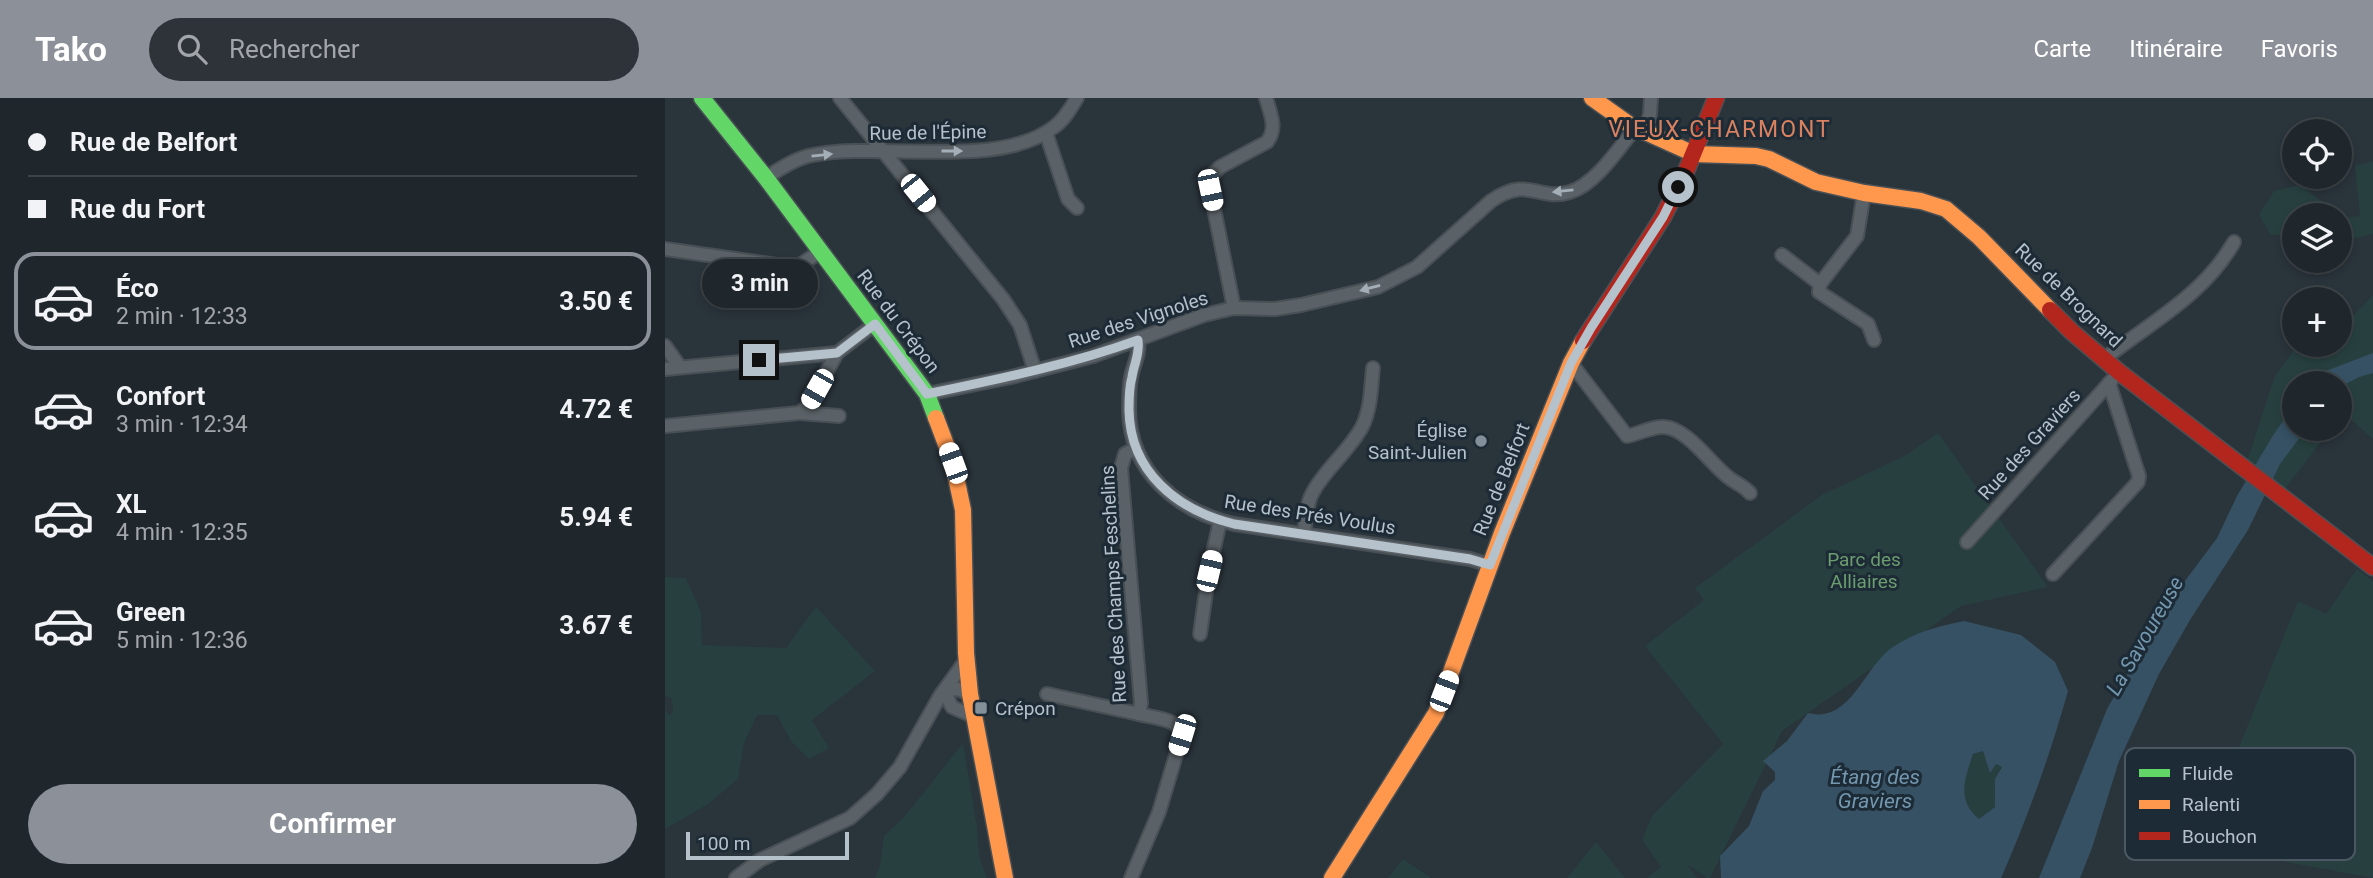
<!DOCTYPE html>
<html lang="fr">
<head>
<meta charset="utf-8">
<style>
	body { margin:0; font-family:Roboto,sans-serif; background:#2d3338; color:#f1f3f6; height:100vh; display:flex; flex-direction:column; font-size:26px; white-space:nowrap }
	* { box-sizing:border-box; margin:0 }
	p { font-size:23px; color:#a2a5a9 }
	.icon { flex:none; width:38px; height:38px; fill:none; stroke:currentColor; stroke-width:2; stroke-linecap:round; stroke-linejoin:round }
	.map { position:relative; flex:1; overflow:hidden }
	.sheet { display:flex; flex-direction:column; background:#20272c; width:665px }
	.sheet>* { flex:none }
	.banner { display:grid; align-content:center; height:154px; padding:0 28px; background:#20272c }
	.buttons { position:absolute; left:1617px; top:21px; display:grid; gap:14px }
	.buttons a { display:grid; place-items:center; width:70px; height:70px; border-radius:50%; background:#20272c; box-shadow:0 4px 10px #0003,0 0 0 2px #3d4448; font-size:35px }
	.scale { position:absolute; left:21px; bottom:18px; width:163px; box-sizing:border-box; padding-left:7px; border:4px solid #b5c1cb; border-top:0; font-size:19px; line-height:24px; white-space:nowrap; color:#b5c1cb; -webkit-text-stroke:5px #1d2b36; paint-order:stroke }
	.end { position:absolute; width:32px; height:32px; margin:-16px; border:9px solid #b5c1cb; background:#111; box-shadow:0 0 0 4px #111 }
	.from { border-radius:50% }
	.bubble { position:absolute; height:49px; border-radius:24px; background:#20272c; box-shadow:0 4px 10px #0003,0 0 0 2px #3d4448; font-size:23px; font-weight:700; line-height:49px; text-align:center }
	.car { position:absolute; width:21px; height:42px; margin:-21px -10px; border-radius:9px; box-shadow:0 0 5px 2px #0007; background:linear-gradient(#fff 24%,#345 0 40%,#fff 0 76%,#345 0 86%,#fff 0) }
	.banner b { display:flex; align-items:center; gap:24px; height:66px; font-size:26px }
	.banner b+b { border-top:2px solid #3d4448 }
	.banner i { width:18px; height:18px; background:#f1f3f6 }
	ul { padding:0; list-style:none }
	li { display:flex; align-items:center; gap:21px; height:98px; margin:0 14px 10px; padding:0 14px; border:4px solid transparent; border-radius:21px }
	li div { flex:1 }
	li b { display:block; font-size:26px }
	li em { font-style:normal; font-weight:700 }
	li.on { border-color:#8c9099 }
	li>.icon { width:63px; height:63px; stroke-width:1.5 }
	.cta { display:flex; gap:14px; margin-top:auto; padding:14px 28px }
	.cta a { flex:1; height:80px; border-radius:42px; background:#8c9099; color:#fff; font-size:28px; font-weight:700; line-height:80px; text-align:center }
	header { display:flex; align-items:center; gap:42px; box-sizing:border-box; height:98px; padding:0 35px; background:#8c9099; color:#fff }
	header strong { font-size:33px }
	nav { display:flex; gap:38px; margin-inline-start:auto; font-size:24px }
	.search { width:490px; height:63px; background:#2d3338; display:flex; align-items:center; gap:18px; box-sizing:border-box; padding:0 24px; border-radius:38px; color:#a2a5a9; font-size:26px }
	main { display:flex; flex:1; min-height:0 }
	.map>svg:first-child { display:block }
	.green { fill:#27403f }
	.water { fill:#365164; fill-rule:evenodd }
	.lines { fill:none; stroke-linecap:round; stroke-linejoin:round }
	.street-casing { stroke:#495055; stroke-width:16 }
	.fast-casing { stroke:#495055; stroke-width:19 }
	.slow-casing { stroke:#495055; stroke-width:19 }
	.jam-casing { stroke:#495055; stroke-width:19 }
	.street { stroke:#5b6267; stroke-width:12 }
	.fast { stroke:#63d668; stroke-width:16 }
	.slow { stroke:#ff974d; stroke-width:16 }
	.jam { stroke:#b3261e; stroke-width:16 }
	.oneway { fill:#a3aeb7 }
	.route { stroke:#b5c1cb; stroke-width:9 }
	.poi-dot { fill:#849099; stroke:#1d2b36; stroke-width:2.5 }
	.labels { text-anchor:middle; stroke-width:6; stroke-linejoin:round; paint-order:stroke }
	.street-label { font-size:19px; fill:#b5c1cb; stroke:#1d2b36 }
	.poi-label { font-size:19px; fill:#b5c1cb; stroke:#1d2b36; text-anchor:end }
	.park-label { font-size:19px; fill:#6b9d6e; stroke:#1d2b36 }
	.water-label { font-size:21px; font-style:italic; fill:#7397af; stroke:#1d2b36 }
	.quarter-label { font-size:23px; letter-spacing:2px; fill:#da8160; stroke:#1d2b36 }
	.key { fill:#1d2b36; stroke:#4b5863; stroke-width:2 }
	.key-label { font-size:19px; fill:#b5c1cb }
</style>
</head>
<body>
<header>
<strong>Tako</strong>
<div class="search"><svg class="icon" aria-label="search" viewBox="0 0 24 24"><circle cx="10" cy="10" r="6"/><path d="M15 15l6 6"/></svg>Rechercher</div>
<nav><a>Carte</a><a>Itinéraire</a><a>Favoris</a></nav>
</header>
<main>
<section class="sheet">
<div class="banner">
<b><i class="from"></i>Rue de Belfort</b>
<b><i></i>Rue du Fort</b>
</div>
<ul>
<li class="on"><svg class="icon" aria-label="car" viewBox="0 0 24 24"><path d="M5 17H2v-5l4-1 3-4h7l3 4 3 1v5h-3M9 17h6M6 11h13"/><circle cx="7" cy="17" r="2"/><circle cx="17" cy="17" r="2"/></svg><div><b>Éco</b><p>2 min · 12:33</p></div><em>3.50 €</em></li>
<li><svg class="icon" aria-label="car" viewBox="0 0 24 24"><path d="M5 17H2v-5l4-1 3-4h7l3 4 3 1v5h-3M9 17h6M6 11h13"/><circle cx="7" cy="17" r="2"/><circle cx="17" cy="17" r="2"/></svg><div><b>Confort</b><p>3 min · 12:34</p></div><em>4.72 €</em></li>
<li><svg class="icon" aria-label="car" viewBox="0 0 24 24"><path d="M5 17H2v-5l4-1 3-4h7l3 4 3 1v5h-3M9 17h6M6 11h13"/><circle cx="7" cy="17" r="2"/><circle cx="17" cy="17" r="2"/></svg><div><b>XL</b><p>4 min · 12:35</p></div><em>5.94 €</em></li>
<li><svg class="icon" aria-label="car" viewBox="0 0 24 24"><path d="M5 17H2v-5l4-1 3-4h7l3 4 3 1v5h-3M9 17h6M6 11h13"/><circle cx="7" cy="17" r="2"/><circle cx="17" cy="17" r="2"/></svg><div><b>Green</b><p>5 min · 12:36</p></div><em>3.67 €</em></li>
</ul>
<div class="cta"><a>Confirmer</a></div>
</section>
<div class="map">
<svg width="1708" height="780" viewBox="0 0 1708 780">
	<rect width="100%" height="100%" fill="#2a343b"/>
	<g class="green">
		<path d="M 1708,64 L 1708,136 L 1682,142 L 1675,142 L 1675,117 L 1629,117 L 1629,139 L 1605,136 L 1594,116 L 1609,93 L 1635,87 L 1679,120 L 1695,118 L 1690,67 Z"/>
		<path d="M 1708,197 L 1708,341 L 1679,315 L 1675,319 L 1675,285 L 1629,285 L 1629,331 L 1666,331 L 1619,392 L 1582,364 L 1609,280 L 1629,252 L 1675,247 L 1675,232 Z"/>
		<path d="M 1273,335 L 1383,489 L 1296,508 L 1117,633 L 1045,780 L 1042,780 L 1022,766 L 1032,780 L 982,780 L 996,769 L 977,742 L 987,718 L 1058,646 L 980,548 L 1039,502 L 1030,490 L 1157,397 L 1241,357 Z"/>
		<path d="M 1692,471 L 1708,483 L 1708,780 L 1534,748 L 1633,503 L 1661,516 Z"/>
		<path d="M 0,479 L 21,480 L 36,514 L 37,547 L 121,550 L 151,509 L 210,573 L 147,622 L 164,650 L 144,661 L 126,643 L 112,617 L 92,617 L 79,645 L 73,681 L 43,706 L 0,731 L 0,612 L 5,618 L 8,612 L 7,601 L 0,597 Z"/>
		<path d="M 298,645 L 312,730 L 314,758 L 322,780 L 210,780 L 215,768 L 219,738 L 241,717 Z"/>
		<path d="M 1318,653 L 1325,675 L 1331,666 L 1337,668 L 1330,681 L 1330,709 L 1314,721 C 1291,700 1300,681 1308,656 Z"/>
		<path d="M 931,744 L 960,780 L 902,780 Z"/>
		<path d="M 738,761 L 766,780 L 723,780 Z"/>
	</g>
	<g class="water">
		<path d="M 1708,255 L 1708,275 L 1694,279 L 1675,289 L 1675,285 L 1646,285 L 1653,276 Z"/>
		<path d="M 1629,307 L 1629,331 L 1641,331 L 1615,366 L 1583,432 L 1525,522 L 1494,576 L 1454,663 L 1427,750 L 1415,780 L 1374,780 L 1442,611 L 1502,507 L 1552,440 L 1572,398 L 1607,339 Z"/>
		<path d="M 1299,523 L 1356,537 L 1390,564 L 1403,593 C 1385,657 1363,719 1336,780 L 1056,780 L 1055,758 L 1084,728 L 1098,693 L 1110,682 L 1110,674 L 1098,663 L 1122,643 L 1143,615 C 1186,626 1199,568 1228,549 C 1253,533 1271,529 1299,523 ZM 1318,653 L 1325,675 L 1331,666 L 1337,669 L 1330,681 L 1330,709 L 1314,721 C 1291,701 1300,681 1308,656 Z"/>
	</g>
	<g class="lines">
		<defs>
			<g id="street">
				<path d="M 175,0 L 338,201 L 355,227 L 370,273"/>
				<path d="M 980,33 L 985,16 L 986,0"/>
				<path d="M 381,35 L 403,101 L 412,110"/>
				<path d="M 101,80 C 114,71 128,62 143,58 C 214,42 332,73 389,29 C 399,22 406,10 412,0"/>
				<path d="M 1199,95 L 1192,138 L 1155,186 L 1154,194 L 1203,226 L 1209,242"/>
				<path d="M 0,151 L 126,169 L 135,167 L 156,153"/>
				<path d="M 1117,157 L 1155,186"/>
				<path d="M 569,210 L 545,91 L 546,78 L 555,69 L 602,44 C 613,30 605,15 601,0"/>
				<path d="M 473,242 C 475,257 469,265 466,279 C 464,289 464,301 464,312 C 465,374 512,413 569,426 L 805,461 L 825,467"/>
				<path d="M 0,248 L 15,269"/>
				<path d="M 1439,261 C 1485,225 1539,197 1569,144"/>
				<path d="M 906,265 L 962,338 C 973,336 988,328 999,329 C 1022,330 1046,366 1063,379 C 1070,385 1078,387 1085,395"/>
				<path d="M 0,271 L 172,255"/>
				<path d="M 262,296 L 346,279 L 428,258 L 539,217 L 569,210 L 610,211 L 636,207 L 713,189 L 752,169 L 826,103 C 864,77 873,104 905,94 C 931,86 954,50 971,29"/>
				<path d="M 134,315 L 174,318"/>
				<path d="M 0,328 L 134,315 L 142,309 L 172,255 L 210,226"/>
				<path d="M 639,436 C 641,422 641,406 648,394 C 661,370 684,353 697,329 C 706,311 706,290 708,270"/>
				<path d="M 1302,444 L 1447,282"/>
				<path d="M 1388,476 L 1473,384 L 1474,378 L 1444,285"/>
				<path d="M 535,536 L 544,473 L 555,423"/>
				<path d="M 305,596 L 293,591 L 279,593 L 287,609 L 310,619"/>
				<path d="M 382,596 L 474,616 L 476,605 L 456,370 L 460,356 L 470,351"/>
				<path d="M 71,780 L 95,762 L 185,720 L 212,696 L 235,669 L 275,598 L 301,562"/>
				<path d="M 466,780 L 494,714 L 517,637 C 514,620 488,620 474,616"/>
			</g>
			<path id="fast" d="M 37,0 L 101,80 L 262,296 L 271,320"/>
			<g id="slow">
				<path d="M 927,0 L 965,27 L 1029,56 L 1091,58 L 1104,61 L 1151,84 L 1199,95 L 1256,103 L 1281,111 L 1314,139 L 1385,212"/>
				<path d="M 271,320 L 288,365 L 298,412 L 301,555 L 305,596 L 340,780"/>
				<path d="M 667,780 L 771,615 L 837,435 L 906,265 L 918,243"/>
			</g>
			<g id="jam">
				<path d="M 1385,212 L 1407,234 L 1454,274 L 1708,469"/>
				<path d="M 918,243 L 998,119 L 1022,71 L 1051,0"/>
			</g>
		</defs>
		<use href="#street" class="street-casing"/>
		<use href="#fast" class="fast-casing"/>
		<use href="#slow" class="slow-casing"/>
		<use href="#jam" class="jam-casing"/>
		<use href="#street" class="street"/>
		<use href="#fast" class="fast"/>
		<use href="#slow" class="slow"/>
		<use href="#jam" class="jam"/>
	</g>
	<defs><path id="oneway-solid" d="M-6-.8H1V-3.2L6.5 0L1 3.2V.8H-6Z" transform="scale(1.75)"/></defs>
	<g class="oneway">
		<use href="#oneway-solid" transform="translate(287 53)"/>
		<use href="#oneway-solid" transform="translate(157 57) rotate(-6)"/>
		<use href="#oneway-solid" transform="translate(898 93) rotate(174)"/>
		<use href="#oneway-solid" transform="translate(705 190) rotate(165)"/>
	</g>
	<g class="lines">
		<path class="route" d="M 94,262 L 172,255 L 210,226 L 262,296 C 334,281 404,267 473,242 C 475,257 469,265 467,279 C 464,289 464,301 464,312 C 465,374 512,412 569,426 L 805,461 L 825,467 L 906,265 L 926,230 L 998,119 L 1013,89"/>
	</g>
	<g class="poi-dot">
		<circle cx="816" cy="343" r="7"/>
		<rect x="309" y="603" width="14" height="14" rx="3.5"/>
	</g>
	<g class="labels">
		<g class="street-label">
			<text transform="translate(263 34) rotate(-1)" y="7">Rue de l'Épine</text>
			<text transform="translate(1404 197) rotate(44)" y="7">Rue de Brognard</text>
			<text transform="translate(473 221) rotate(-18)" y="7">Rue des Vignoles</text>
			<text transform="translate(234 223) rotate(53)" y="7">Rue du Crépon</text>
			<text transform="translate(1364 346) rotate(-48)" y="7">Rue des Graviers</text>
			<text transform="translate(836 381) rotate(-68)" y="7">Rue de Belfort</text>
			<text transform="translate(645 416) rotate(9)" y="7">Rue des Prés Voulus</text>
			<text transform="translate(448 486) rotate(-93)" y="7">Rue des Champs Feschelins</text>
		</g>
		<g class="poi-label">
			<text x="802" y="339">Église<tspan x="802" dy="22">Saint-Julien</tspan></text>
			<text x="330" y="617" text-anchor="start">Crépon</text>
		</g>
		<g class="park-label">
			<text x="1199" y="468">Parc des<tspan x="1199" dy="22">Alliaires</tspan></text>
		</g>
		<g class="water-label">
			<text transform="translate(1480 538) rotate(-60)" y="7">La Savoureuse</text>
			<text x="1210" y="686">Étang des<tspan x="1210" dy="24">Graviers</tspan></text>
		</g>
		<g class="quarter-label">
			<text x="1055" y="39">VIEUX-CHARMONT</text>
		</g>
	</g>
	<rect x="1460" y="650" width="230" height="112" rx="10" class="key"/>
	<rect x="1474" y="671" width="31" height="8" fill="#63d668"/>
	<rect x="1474" y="702" width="31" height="9" fill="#ff974d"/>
	<rect x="1474" y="734" width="31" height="8" fill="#b3261e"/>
	<g class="key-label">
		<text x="1517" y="682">Fluide</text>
		<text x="1517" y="713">Ralenti</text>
		<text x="1517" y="745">Bouchon</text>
	</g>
</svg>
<div class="buttons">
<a><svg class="icon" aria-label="locate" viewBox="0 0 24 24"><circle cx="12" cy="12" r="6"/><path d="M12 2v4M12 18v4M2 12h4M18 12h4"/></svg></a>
<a><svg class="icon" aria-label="layers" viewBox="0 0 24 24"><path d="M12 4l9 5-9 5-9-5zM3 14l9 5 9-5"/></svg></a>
<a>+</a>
<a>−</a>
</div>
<div class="scale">100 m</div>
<i class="end from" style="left:1013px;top:89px"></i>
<i class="end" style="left:94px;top:262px"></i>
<div class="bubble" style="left:37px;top:161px;width:116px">3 min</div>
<i class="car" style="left:545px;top:92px;rotate:168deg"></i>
<i class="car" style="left:253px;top:95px;rotate:141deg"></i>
<i class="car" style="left:152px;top:291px;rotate:210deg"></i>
<i class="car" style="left:288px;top:365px;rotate:340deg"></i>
<i class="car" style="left:544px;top:473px;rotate:13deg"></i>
<i class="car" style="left:779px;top:593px;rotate:21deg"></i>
<i class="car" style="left:517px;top:637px;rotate:197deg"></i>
</div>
</main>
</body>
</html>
